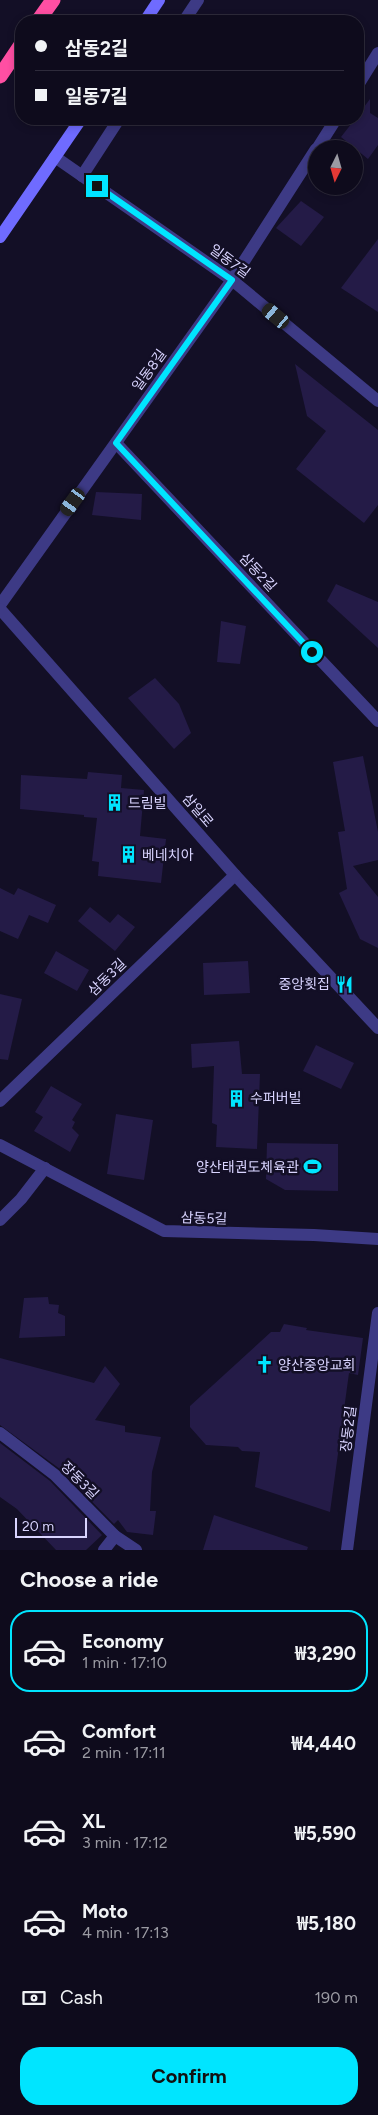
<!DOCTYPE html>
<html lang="en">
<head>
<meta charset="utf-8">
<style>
	body { margin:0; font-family:Figtree,"Noto Sans KR",sans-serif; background:#171425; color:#f1f3f6; height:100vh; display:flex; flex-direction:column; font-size:19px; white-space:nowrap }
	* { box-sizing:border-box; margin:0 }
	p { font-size:16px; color:#9b9ba3 }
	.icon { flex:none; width:28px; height:28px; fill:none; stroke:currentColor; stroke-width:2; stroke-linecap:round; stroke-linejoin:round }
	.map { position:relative; height:1550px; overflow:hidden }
	.drawer { display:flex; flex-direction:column; background:#0e0b1c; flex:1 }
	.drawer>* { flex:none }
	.banner { position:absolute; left:15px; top:15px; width:349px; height:110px; border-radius:20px; box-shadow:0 2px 8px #0003,0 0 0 1px #2e2b3b; display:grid; align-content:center; height:110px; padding:0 20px; background:#0e0b1c }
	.needle { width:32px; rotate:185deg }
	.tools { position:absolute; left:308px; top:140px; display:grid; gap:10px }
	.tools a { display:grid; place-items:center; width:55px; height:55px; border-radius:50%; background:#0e0b1c; box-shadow:0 2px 8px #0003,0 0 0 1px #2e2b3b; font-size:25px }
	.scale { position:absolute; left:15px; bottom:12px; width:72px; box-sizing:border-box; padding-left:5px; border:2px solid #d9d4ff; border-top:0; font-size:14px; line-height:18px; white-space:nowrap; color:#d9d4ff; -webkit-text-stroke:4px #130f26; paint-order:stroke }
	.end { position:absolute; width:22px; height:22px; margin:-11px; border:6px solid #00e5ff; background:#111; box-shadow:0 0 0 2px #111 }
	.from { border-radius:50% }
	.car { position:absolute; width:15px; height:30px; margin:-15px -8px; border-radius:6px; box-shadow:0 0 4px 1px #0007; background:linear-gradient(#222 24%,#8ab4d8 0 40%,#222 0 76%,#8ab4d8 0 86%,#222 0) }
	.banner b { display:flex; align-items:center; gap:18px; height:48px; font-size:19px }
	.banner b+b { border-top:1px solid #2e2b3b }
	.banner i { width:12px; height:12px; background:#f1f3f6 }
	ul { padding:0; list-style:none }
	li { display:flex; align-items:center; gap:15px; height:82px; margin:0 10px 8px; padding:0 10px; border:2px solid transparent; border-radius:20px }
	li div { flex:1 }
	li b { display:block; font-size:19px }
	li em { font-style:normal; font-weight:700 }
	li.current { border-color:#00e5ff }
	li>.icon { width:45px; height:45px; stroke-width:1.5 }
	h2 { padding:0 20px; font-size:22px; line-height:60px }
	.pay { display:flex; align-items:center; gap:12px; height:55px; padding:0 20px; font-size:19px }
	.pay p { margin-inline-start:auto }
	.primary-button { display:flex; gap:10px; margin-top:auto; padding:10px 20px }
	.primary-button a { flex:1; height:58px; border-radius:20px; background:#00e5ff; color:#111; font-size:20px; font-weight:700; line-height:58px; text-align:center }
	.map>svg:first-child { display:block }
	.building { fill:#241b47 }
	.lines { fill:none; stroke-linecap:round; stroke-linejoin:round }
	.service { stroke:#3d3a85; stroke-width:12 }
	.minor { stroke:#3d3a85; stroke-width:12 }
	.secondary { stroke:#6f6bff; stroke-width:12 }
	.motorway { stroke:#ff4fa3; stroke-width:15 }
	.route { stroke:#00e5ff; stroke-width:6 }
	.labels { text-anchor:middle; stroke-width:5; stroke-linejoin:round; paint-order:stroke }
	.street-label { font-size:14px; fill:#d9d4ff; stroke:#130f26 }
	.poi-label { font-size:14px; fill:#d9d4ff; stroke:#130f26; text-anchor:start }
</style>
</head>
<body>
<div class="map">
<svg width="378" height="1550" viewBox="0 0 378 1550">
	<rect width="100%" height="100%" fill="#130f26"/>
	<g class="building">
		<path d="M 370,99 L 370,113 L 378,118 L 378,145 L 368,159 L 341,137 L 355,119 L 358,119 L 358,115 Z"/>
		<path d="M 301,201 L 324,217 L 301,246 L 276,228 Z"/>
		<path d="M 378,239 L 378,312 L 341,288 Z"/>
		<path d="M 295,364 L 378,430 L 378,505 L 364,523 L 296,469 L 326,431 L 307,416 Z"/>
		<path d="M 96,492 L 142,494 L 141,520 L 92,515 Z"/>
		<path d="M 336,584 L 378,602 L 378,648 L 327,601 Z"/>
		<path d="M 221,621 L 246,626 L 240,664 L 217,662 Z"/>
		<path d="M 155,678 L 179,704 L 191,733 L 174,749 L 128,698 Z"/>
		<path d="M 363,756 L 378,832 L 378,860 L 353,866 L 378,897 L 378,948 L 360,939 L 339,893 L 347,889 L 338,832 L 345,831 L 333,762 Z"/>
		<path d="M 88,772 L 122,775 L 121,788 L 144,790 L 140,836 L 166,839 L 161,883 L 98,876 L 99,862 L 92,861 L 97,818 L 84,817 L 84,815 L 20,809 L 21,775 L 87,779 Z"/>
		<path d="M 0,888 L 14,895 L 18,888 L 56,905 L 48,923 L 29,915 L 18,939 L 0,931 Z"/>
		<path d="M 90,907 L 110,923 L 118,914 L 135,927 L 115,951 L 78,921 Z"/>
		<path d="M 56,951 L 89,970 L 77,991 L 44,973 Z"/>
		<path d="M 248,961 L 250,993 L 204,995 L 203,963 Z"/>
		<path d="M 0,994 L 22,999 L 8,1060 L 0,1059 Z"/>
		<path d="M 239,1041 L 242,1074 L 260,1074 L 257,1149 L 216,1147 L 217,1125 L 212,1123 L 214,1066 L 192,1068 L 191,1044 Z"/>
		<path d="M 316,1045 L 354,1063 L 341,1089 L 303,1071 Z"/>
		<path d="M 51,1086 L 82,1104 L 72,1120 L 75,1122 L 72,1128 L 79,1135 L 70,1152 L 34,1131 L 43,1117 L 35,1112 Z"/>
		<path d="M 116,1114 L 153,1120 L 144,1180 L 107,1174 Z"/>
		<path d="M 267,1143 L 338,1144 L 338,1191 L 285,1190 L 266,1179 Z"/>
		<path d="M 48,1297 L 49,1304 L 59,1305 L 58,1313 L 65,1316 L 65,1336 L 19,1338 L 24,1298 Z"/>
		<path d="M 284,1324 L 307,1328 L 306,1330 L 363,1338 L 358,1375 L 349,1373 L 330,1512 L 255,1487 L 260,1452 L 242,1451 L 238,1447 L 206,1445 L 190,1427 L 190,1406 L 271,1332 L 280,1332 Z"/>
		<path d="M 0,1358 L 94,1383 L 105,1366 L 120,1384 L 95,1420 L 125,1426 L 125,1432 L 161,1437 L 152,1472 L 150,1511 L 156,1511 L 153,1535 L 127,1532 L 118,1520 L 114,1524 L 60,1469 L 0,1425 Z"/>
		<path d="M 0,1443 L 50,1481 L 102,1535 L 86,1550 L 56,1550 L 17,1509 L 0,1497 Z"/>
		<path d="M 214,1515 L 308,1547 L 307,1550 L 203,1550 Z"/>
	</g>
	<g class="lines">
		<g class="service">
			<path d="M 0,1220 L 21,1199 L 45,1168"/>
			<path d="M 0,1433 L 55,1475 L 115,1536 L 136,1550"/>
			<path d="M 104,1550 L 115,1536"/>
		</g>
		<g class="minor">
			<path d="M 184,21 L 198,0"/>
			<path d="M 358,85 L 378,53"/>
			<path d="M 317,149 L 336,119"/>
			<path d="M 55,157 L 232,280 L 378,401"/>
			<path d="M 82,176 L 119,119"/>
			<path d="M 116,443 L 378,721"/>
			<path d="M 0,605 L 232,280 L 316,149"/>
			<path d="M 0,609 L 235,875 L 378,1028"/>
			<path d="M 0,1101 L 235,875"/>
			<path d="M 0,1145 L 164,1231 L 314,1235 L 378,1239"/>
			<path d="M 347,1550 L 378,1313"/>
		</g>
		<g class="secondary">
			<path d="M 145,21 L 159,0"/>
			<path d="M 0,237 L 81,119"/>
		</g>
		<g class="motorway">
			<path d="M 38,21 L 53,0"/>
			<path d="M 0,76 L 21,45"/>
		</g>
	</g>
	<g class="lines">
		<path class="route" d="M 97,186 L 232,280 L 116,443 L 312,652"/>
	</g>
	<defs>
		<symbol id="building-bare" viewBox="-9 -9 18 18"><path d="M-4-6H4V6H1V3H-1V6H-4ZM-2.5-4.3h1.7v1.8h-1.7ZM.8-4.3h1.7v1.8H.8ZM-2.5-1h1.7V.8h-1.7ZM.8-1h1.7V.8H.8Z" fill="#00e5ff" stroke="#130f26" stroke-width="2.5" paint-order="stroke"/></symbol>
		<symbol id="restaurant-bare" viewBox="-9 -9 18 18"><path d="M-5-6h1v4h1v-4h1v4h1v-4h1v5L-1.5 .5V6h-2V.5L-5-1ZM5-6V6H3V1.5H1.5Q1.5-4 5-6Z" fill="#00e5ff" stroke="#130f26" stroke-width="2.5" paint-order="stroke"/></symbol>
		<symbol id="stadium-bare" viewBox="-9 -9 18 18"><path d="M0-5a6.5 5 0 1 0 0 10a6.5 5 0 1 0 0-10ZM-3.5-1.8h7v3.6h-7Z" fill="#00e5ff" stroke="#130f26" stroke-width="2.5" paint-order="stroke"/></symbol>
		<symbol id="church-bare" viewBox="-9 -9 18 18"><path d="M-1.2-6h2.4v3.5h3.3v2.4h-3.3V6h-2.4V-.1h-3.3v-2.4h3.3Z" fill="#00e5ff" stroke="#130f26" stroke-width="2.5" paint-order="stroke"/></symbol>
	</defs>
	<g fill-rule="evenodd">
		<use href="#building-bare" x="102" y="790" width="25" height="25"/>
		<use href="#building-bare" x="116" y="842" width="25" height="25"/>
		<use href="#restaurant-bare" x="332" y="972" width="25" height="25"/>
		<use href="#building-bare" x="224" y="1086" width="25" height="25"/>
		<use href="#stadium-bare" x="300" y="1154" width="25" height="25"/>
		<use href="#church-bare" x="252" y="1352" width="25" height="25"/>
	</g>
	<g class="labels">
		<g class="street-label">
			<text transform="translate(230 261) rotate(36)" y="5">일동7길</text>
			<text transform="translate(149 370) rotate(-54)" y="5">일동8길</text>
			<text transform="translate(258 572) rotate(47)" y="5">삼동2길</text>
			<text transform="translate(198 810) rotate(49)" y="5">삼일로</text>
			<text transform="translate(107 977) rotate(-44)" y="5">삼동3길</text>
			<text transform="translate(204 1218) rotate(2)" y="5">삼동5길</text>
			<text transform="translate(348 1429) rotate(-83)" y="5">장동2길</text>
			<text transform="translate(80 1480) rotate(45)" y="5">장동3길</text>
		</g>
		<g class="poi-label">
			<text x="128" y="808">드림빌</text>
			<text x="142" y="860">베네치아</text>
			<text x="330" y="989" text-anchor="end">중앙횟집</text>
			<text x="250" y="1103">수퍼버빌</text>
			<text x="299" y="1172" text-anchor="end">양산태권도체육관</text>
			<text x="278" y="1370">양산중앙교회</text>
		</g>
	</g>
</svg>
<div class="tools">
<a><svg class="needle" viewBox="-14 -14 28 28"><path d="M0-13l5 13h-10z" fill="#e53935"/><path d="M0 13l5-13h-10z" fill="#9b9ba3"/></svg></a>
</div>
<div class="scale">20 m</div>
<i class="end from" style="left:312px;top:652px"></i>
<i class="end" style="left:97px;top:186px"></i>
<i class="car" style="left:276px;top:316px;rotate:310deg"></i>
<i class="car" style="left:73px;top:502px;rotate:216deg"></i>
<div class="banner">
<b><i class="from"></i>삼동2길</b>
<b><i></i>일동7길</b>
</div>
</div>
<section class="drawer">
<h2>Choose a ride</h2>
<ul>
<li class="current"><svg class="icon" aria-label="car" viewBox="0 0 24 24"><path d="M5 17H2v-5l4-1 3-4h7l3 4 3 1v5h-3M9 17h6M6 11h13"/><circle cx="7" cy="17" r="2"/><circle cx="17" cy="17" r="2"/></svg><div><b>Economy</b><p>1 min · 17:10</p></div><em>₩3,290</em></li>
<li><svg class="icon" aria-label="car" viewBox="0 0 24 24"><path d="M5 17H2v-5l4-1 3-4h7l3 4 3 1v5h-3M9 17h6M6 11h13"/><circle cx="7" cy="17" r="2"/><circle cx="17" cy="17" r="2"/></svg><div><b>Comfort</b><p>2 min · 17:11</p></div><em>₩4,440</em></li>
<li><svg class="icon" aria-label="car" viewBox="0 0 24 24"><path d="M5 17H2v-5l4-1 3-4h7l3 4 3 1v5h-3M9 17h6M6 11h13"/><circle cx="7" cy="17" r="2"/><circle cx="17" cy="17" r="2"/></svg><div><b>XL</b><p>3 min · 17:12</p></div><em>₩5,590</em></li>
<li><svg class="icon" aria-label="car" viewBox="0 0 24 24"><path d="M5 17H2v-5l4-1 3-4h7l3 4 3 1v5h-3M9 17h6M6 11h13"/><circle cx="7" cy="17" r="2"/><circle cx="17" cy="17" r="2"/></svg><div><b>Moto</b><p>4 min · 17:13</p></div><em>₩5,180</em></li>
</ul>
<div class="pay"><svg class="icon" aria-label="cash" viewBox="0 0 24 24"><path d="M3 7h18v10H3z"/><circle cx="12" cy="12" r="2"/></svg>Cash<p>190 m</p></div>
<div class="primary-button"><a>Confirm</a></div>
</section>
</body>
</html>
